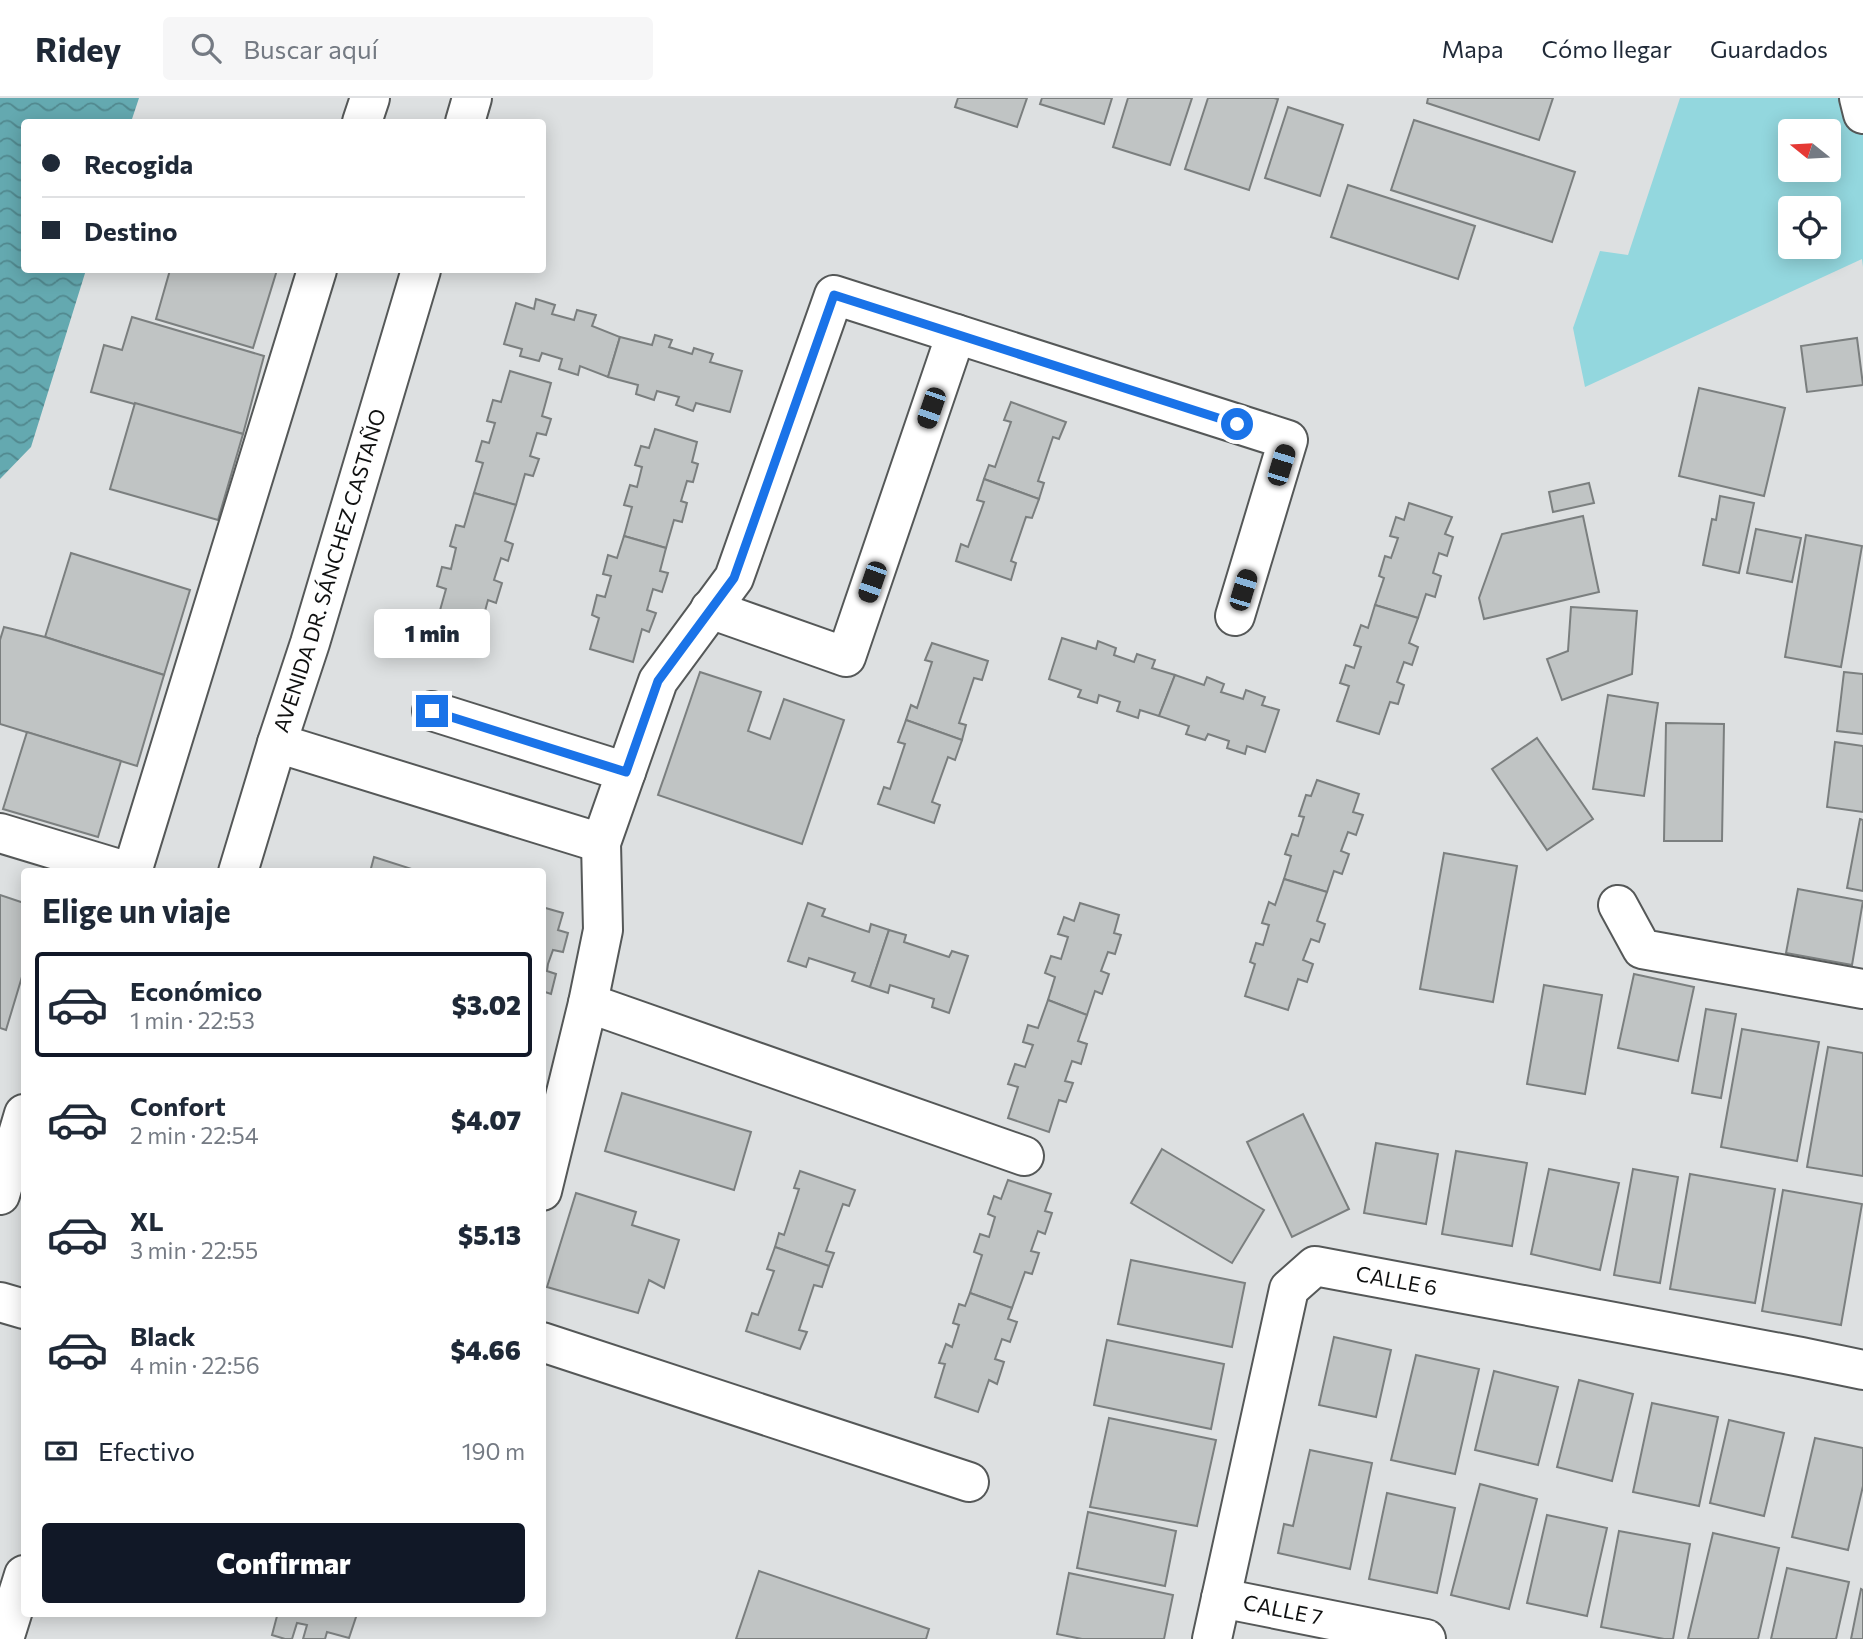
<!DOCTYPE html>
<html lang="es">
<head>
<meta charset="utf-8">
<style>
	body { margin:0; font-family:Commissioner,sans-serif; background:#f6f6f7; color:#1f2937; height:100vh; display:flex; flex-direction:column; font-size:26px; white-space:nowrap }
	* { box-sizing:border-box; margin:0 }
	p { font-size:23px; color:#747a83 }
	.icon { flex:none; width:38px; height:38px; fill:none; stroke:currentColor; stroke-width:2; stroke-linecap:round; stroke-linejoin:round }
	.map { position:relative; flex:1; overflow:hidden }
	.details { position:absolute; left:21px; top:770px; width:525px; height:749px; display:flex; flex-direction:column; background:#fff; border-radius:7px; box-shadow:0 4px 18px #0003 }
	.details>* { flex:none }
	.guide { position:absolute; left:21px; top:21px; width:525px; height:154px; border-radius:7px; box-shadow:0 4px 18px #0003; display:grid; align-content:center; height:154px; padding:0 21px; background:#fff }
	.needle { width:46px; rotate:288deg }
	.fabs { position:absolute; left:1778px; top:21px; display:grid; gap:14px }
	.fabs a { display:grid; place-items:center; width:63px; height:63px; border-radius:7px; background:#fff; box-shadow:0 4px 18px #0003; font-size:35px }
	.end { position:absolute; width:32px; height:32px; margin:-16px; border:9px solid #1a73e8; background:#fff; box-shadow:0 0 0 4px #fff }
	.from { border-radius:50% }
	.bubble { position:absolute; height:49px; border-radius:7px; background:#fff; box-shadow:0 4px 18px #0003; font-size:23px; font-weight:800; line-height:49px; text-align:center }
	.car { position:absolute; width:21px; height:42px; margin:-21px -10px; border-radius:9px; box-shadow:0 0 5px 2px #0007; background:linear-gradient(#222 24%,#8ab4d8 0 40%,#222 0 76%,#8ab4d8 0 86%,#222 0) }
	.guide b { display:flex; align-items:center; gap:24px; height:66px; font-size:26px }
	.guide b+b { border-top:2px solid #e0e1e3 }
	.guide i { width:18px; height:18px; background:#1f2937 }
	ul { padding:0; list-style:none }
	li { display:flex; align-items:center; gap:21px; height:105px; margin:0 14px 10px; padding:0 7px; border:4px solid transparent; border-radius:7px }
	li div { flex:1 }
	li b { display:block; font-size:26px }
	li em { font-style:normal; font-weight:800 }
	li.on { border-color:#111827 }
	li>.icon { width:63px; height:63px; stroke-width:1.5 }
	h2 { padding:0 21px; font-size:32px; line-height:84px }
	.pay { display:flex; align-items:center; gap:18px; height:77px; padding:0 21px; font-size:26px }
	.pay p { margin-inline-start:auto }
	.button { display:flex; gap:14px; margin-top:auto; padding:14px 21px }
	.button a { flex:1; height:80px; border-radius:7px; background:#111827; color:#fff; font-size:28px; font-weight:800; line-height:80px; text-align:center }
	header { display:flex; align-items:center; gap:42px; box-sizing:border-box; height:98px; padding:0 35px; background:#fff; border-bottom:2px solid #e0e1e3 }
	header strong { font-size:33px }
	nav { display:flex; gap:38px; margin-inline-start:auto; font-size:24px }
	.search { width:490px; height:63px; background:#f6f6f7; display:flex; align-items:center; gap:18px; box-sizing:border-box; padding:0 24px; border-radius:7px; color:#747a83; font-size:26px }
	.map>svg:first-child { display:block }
	.pitch { fill:#93d7de; fill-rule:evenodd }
	.water { fill:url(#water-waves) }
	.building { fill:#c0c4c4; stroke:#7b7f7f; stroke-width:2 }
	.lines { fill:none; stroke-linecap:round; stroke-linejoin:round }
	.minor-casing { stroke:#555858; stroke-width:42 }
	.minor { stroke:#fff; stroke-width:38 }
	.route { stroke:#1a73e8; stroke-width:9 }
	.labels { text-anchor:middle; stroke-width:5; stroke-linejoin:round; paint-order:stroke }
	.street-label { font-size:21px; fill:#0f1010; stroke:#fff }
</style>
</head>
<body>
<header>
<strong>Ridey</strong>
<div class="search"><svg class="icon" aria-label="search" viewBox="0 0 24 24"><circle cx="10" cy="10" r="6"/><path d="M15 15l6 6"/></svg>Buscar aquí</div>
<nav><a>Mapa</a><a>Cómo llegar</a><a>Guardados</a></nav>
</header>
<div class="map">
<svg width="1863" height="1541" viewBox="0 0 1863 1541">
	<defs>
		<pattern id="water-waves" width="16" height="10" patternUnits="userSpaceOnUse" patternTransform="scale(1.75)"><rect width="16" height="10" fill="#64a9b0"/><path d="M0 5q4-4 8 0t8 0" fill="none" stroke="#51888e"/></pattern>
	</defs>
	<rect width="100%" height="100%" fill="#dde0e1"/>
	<path class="pitch" d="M 1680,0 L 1863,0 L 1863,169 L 1862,161 L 1585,289 L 1573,230 L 1600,153 L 1628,157 ZM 1790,33 L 1829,33 L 1829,72 L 1790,72 ZM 1790,110 L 1829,110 L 1829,149 L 1790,149 Z"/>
	<path class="water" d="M 0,0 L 139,0 L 131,24 L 24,24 L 24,172 L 86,172 L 31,349 L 0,381 Z"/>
	<g class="building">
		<path d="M 958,0 L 1027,0 L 1017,29 L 955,9 Z"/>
		<path d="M 1042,0 L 1112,0 L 1104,26 L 1040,6 Z"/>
		<path d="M 1128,0 L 1192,0 L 1170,67 L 1113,49 Z"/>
		<path d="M 1208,0 L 1274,0 L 1278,1 L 1249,92 L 1185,71 Z"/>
		<path d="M 1428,0 L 1553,0 L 1539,42 L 1427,5 Z"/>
		<path d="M 1288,9 L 1343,27 L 1320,98 L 1265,80 Z"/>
		<path d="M 1414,22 L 1575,74 L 1552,144 L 1391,92 Z"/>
		<path d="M 1348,87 L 1475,128 L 1458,181 L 1331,139 Z"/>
		<path d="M 170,172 L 277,172 L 253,250 L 156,221 Z"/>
		<path d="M 536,201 L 555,207 L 552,216 L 574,222 L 577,212 L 596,217 L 592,228 L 620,239 L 608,279 L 580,268 L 578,277 L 559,271 L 562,261 L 542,255 L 539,263 L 520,258 L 522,251 L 504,246 L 516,205 L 534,211 Z"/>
		<path d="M 132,219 L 264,258 L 243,336 L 91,294 L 104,247 L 122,252 Z"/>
		<path d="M 655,237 L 672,242 L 669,249 L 692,256 L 694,250 L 713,256 L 710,264 L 742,273 L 730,314 L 696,305 L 693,313 L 676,307 L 679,299 L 657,293 L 654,302 L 636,296 L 638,287 L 608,279 L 620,239 L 652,247 Z"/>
		<path d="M 1857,240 L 1863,287 L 1807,294 L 1801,248 Z"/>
		<path d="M 510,273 L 551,285 L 542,318 L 551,321 L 546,337 L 537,335 L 530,358 L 539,361 L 533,378 L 525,376 L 516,407 L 474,395 L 483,365 L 476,363 L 482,343 L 489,345 L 495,325 L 487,323 L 493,302 L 501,304 Z"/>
		<path d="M 1699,290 L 1785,310 L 1764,398 L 1679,378 Z"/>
		<path d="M 1011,304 L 1066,324 L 1059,341 L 1053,339 L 1038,383 L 1044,385 L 1039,401 L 984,381 L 989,367 L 995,369 L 1011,324 L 1004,322 Z"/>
		<path d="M 135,305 L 243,336 L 218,422 L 110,391 Z"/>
		<path d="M 655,331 L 697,344 L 692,364 L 698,366 L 693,384 L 687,383 L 681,403 L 687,405 L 682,424 L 674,422 L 666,450 L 624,438 L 632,409 L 624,407 L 630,387 L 637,389 L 642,369 L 635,367 L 641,348 L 649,350 Z"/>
		<path d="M 984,381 L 1039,401 L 1032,420 L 1026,419 L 1011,463 L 1016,465 L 1011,482 L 956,463 L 961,446 L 968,449 L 984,404 L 977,402 Z"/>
		<path d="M 1589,385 L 1594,405 L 1553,414 L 1549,394 Z"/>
		<path d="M 474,395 L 516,407 L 505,443 L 513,446 L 508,463 L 501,460 L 494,482 L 502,485 L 496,505 L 488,502 L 479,535 L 437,523 L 446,491 L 437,488 L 442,469 L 451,471 L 456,450 L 450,448 L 456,427 L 464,429 Z"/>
		<path d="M 1720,398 L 1754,405 L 1739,475 L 1703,467 L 1712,421 L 1716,422 Z"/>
		<path d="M 1409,405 L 1452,419 L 1445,436 L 1453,439 L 1447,458 L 1439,455 L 1433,475 L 1441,478 L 1435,499 L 1426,496 L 1418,520 L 1375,507 L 1384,480 L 1379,478 L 1385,458 L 1391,460 L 1398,440 L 1390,438 L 1396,419 L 1404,422 Z"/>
		<path d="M 1583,418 L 1599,494 L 1484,521 L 1479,500 L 1502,436 Z"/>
		<path d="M 1756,431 L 1801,440 L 1792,484 L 1747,475 Z"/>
		<path d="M 1806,437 L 1862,448 L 1841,569 L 1785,559 Z"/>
		<path d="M 624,438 L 666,450 L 660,473 L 668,475 L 662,494 L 653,491 L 647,512 L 656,515 L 649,534 L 642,531 L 633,564 L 590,551 L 599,520 L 592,517 L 597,497 L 605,499 L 611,478 L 603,476 L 608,457 L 617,460 Z"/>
		<path d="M 71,455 L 190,492 L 164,577 L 45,539 Z"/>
		<path d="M 1375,507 L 1418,520 L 1409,545 L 1418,549 L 1412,567 L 1404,564 L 1397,584 L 1404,587 L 1398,606 L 1390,604 L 1379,636 L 1337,623 L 1349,588 L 1340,585 L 1346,567 L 1354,570 L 1361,549 L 1354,547 L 1361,527 L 1368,530 Z"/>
		<path d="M 1571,509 L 1637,513 L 1632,576 L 1562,602 L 1547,561 L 1568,553 Z"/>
		<path d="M 4,529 L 45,539 L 164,577 L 137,668 L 0,626 L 0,542 Z"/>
		<path d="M 1062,540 L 1096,551 L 1098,543 L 1116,550 L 1114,557 L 1134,564 L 1137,556 L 1155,562 L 1152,570 L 1175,577 L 1159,618 L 1140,612 L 1138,620 L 1117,613 L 1120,604 L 1099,597 L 1097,605 L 1078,599 L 1081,592 L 1049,581 Z"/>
		<path d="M 932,545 L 988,563 L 982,582 L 974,580 L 959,625 L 966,627 L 962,642 L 906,622 L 911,607 L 917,610 L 932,564 L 925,562 Z"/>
		<path d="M 700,574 L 761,594 L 748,633 L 770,641 L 784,601 L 844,622 L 802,746 L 658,697 Z"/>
		<path d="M 1844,574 L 1863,576 L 1863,636 L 1837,633 Z"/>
		<path d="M 1175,577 L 1204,587 L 1207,579 L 1224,586 L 1221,594 L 1243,601 L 1246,592 L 1265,599 L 1262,607 L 1279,612 L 1265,654 L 1247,648 L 1245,656 L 1227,650 L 1229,643 L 1208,636 L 1205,642 L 1186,636 L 1189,628 L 1159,618 Z"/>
		<path d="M 1608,597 L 1658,605 L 1644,698 L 1593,691 Z"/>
		<path d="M 906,622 L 962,642 L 955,662 L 948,659 L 932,704 L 940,707 L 934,725 L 878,706 L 884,689 L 890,691 L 905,646 L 898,644 Z"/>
		<path d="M 1666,625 L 1724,626 L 1722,743 L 1664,743 Z"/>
		<path d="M 27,634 L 121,663 L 98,739 L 3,711 Z"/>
		<path d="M 1537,640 L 1593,721 L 1547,752 L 1492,671 Z"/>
		<path d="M 1835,644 L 1863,648 L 1863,714 L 1827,709 Z"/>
		<path d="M 1317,682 L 1359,696 L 1353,714 L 1363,717 L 1356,737 L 1348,734 L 1341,753 L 1349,756 L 1342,776 L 1334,773 L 1327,794 L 1284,781 L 1291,758 L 1285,756 L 1292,736 L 1298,738 L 1304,719 L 1299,718 L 1306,697 L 1311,698 Z"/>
		<path d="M 1860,721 L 1863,722 L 1863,793 L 1847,790 Z"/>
		<path d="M 1444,755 L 1517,768 L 1493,904 L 1420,891 Z"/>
		<path d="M 374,759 L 415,772 L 414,774 L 370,774 Z"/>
		<path d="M 1284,781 L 1327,794 L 1317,823 L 1325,826 L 1319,844 L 1311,841 L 1303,862 L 1313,866 L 1307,884 L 1298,881 L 1288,912 L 1245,898 L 1255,866 L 1250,864 L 1256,845 L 1263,847 L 1269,827 L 1262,825 L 1269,804 L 1275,807 Z"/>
		<path d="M 1798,791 L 1863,803 L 1852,867 L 1786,855 Z"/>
		<path d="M 0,797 L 24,805 L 24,872 L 6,932 L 0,930 Z"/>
		<path d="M 808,805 L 825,811 L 822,818 L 869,834 L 871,826 L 889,832 L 870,889 L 852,883 L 855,875 L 809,860 L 806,869 L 788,863 Z"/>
		<path d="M 1080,805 L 1119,817 L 1114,835 L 1121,837 L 1115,856 L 1108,854 L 1101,873 L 1109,876 L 1102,896 L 1095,893 L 1087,917 L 1048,902 L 1055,879 L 1045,875 L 1051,858 L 1061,861 L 1068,839 L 1058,836 L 1064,819 L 1074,823 Z"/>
		<path d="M 542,809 L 563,815 L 558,832 L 568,835 L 563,854 L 553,852 L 548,866 L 547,873 L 556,876 L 551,896 L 542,893 Z"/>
		<path d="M 889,832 L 906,837 L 904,844 L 949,859 L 952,853 L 968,858 L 949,915 L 932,909 L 934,901 L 890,887 L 888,895 L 870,889 Z"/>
		<path d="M 1634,876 L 1694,889 L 1678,963 L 1618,950 Z"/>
		<path d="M 1544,887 L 1602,897 L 1585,996 L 1527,986 Z"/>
		<path d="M 1048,902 L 1087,917 L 1078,943 L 1087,946 L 1081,966 L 1072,963 L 1065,983 L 1073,985 L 1066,1004 L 1059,1002 L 1049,1034 L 1008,1020 L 1018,989 L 1008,986 L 1015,966 L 1025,969 L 1033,947 L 1023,944 L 1028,927 L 1038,930 Z"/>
		<path d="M 1706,911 L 1736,916 L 1721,1000 L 1692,995 Z"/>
		<path d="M 1742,931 L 1819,944 L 1797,1063 L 1721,1049 Z"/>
		<path d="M 1828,949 L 1863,955 L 1863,1078 L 1807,1069 Z"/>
		<path d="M 622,995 L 751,1034 L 734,1092 L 605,1053 Z"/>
		<path d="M 1303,1016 L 1349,1111 L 1292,1139 L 1247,1044 Z"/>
		<path d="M 1376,1045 L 1438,1056 L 1426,1126 L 1364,1115 Z"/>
		<path d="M 1162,1051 L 1264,1112 L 1232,1165 L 1131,1105 Z"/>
		<path d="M 1456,1053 L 1527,1065 L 1512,1148 L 1442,1136 Z"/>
		<path d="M 1549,1071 L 1619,1085 L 1600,1172 L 1531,1156 Z"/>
		<path d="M 1633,1071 L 1678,1079 L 1660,1185 L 1614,1177 Z"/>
		<path d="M 800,1073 L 855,1092 L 849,1108 L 843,1106 L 826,1153 L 834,1155 L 829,1168 L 775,1149 L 779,1135 L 784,1137 L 799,1091 L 794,1090 Z"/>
		<path d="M 1690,1076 L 1775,1091 L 1755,1205 L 1670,1191 Z"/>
		<path d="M 1008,1082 L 1051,1096 L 1045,1113 L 1052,1115 L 1045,1136 L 1038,1133 L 1031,1153 L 1039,1155 L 1032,1176 L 1025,1174 L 1012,1210 L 970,1195 L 982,1157 L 974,1154 L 980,1136 L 989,1139 L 995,1119 L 988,1116 L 994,1098 L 1001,1101 Z"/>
		<path d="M 1783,1092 L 1862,1106 L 1841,1227 L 1762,1213 Z"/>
		<path d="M 576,1095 L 636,1114 L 632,1127 L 679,1142 L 664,1190 L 649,1182 L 638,1215 L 547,1189 Z"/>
		<path d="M 775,1149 L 829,1168 L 822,1189 L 814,1187 L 799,1232 L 807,1234 L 800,1251 L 746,1233 L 752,1215 L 758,1217 L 774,1173 L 767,1171 Z"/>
		<path d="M 1131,1162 L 1245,1185 L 1232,1249 L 1118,1226 Z"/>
		<path d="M 970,1195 L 1012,1210 L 1008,1221 L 1017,1224 L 1010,1244 L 1002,1241 L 995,1261 L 1004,1264 L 997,1286 L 989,1282 L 978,1314 L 935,1299 L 945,1266 L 939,1265 L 946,1246 L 952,1249 L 959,1227 L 953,1225 L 959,1206 L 965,1208 Z"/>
		<path d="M 1334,1239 L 1391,1252 L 1376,1319 L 1319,1307 Z"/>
		<path d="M 1107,1242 L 1224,1266 L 1211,1331 L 1094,1307 Z"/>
		<path d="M 1416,1257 L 1479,1271 L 1455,1376 L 1391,1362 Z"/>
		<path d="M 1494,1273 L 1558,1289 L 1538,1367 L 1475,1352 Z"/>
		<path d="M 1579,1282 L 1633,1296 L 1612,1383 L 1557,1369 Z"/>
		<path d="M 1652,1305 L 1718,1319 L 1699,1408 L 1633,1394 Z"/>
		<path d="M 1109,1320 L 1216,1342 L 1197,1428 L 1090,1409 Z"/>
		<path d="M 1729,1322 L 1784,1335 L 1764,1418 L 1710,1405 Z"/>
		<path d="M 1815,1340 L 1863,1350 L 1863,1388 L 1848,1452 L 1792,1439 Z"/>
		<path d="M 1310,1352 L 1372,1365 L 1350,1471 L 1278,1455 L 1284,1426 L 1293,1428 Z"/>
		<path d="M 1480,1386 L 1537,1401 L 1509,1511 L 1451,1497 Z"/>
		<path d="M 1387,1395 L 1455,1410 L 1437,1495 L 1369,1481 Z"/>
		<path d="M 1088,1414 L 1176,1433 L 1165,1488 L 1077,1470 Z"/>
		<path d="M 1547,1417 L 1607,1430 L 1587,1518 L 1527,1505 Z"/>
		<path d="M 1619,1433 L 1690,1446 L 1673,1541 L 1664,1541 L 1601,1529 Z"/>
		<path d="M 1713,1435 L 1779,1450 L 1758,1541 L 1688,1541 Z"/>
		<path d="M 1787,1470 L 1849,1484 L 1836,1541 L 1771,1541 Z"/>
		<path d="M 759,1473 L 929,1531 L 926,1541 L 736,1541 Z"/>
		<path d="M 1069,1475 L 1173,1497 L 1164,1541 L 1082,1541 L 1057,1536 Z"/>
		<path d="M 1861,1491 L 1863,1492 L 1863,1541 L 1851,1541 Z"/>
		<path d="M 268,1516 L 357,1516 L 349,1540 L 327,1534 L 325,1541 L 303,1541 L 307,1527 L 297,1525 L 292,1541 L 285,1541 L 272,1537 L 277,1518 Z"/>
	</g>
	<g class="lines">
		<defs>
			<g id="minor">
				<path d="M 1859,0 L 1863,16"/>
				<path d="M 362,24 L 370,0"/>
				<path d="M 465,24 L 472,0"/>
				<path d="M 710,511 L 846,559 L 956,236"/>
				<path d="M 432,613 L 626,674"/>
				<path d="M 277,645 L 601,745"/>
				<path d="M 0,735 L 129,774"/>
				<path d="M 132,774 L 317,172"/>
				<path id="s1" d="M 238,774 L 277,645 L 310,545 L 421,172"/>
				<path d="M 1618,807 L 1642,851 L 1863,891"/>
				<path d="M 588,905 L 1024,1058"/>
				<path d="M 542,1093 L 588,905 L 603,832 L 601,745 L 658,583 L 734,480 L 834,197 L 1288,342 L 1235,518"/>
				<path d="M 0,1097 L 24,1016"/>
				<path d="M 0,1204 L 24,1211"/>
				<path d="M 542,1244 L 969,1384"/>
				<path id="s2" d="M 1221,1500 L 1426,1541"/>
				<path d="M 4,1541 L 24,1477"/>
				<path id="s3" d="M 1212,1541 L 1289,1191 L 1315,1168 L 1801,1259 L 1863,1272"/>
			</g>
		</defs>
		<use href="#minor" class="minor-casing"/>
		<use href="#minor" class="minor"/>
	</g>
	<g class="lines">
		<path class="route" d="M 432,613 L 626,674 L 658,583 L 734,480 L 834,197 L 1237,326"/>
	</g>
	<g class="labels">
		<g class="street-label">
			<text dy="7" stroke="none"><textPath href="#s1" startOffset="315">AVENIDA DR. SÁNCHEZ CASTAÑO</textPath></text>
			<text dy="7" stroke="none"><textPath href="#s3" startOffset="476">CALLE 6</textPath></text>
			<text dy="7" stroke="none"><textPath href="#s2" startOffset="63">CALLE 7</textPath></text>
		</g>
	</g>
</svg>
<div class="fabs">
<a><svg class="needle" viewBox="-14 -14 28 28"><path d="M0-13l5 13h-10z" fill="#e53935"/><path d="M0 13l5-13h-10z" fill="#747a83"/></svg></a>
<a><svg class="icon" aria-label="locate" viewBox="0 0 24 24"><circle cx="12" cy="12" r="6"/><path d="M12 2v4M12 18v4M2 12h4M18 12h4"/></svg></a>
</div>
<i class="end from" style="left:1237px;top:326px"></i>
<i class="end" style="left:432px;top:613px"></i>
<div class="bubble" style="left:374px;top:511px;width:116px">1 min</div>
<i class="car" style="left:931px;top:310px;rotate:199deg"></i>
<i class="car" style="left:1281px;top:367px;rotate:17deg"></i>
<i class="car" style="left:872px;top:484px;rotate:199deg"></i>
<i class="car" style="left:1243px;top:492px;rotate:17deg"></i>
<div class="guide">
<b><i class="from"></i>Recogida</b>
<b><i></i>Destino</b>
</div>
<section class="details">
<h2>Elige un viaje</h2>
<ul>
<li class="on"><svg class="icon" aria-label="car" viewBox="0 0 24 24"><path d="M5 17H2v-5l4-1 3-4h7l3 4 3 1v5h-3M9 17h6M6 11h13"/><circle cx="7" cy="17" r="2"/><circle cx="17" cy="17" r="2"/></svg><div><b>Económico</b><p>1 min · 22:53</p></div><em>$3.02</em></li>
<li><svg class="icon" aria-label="car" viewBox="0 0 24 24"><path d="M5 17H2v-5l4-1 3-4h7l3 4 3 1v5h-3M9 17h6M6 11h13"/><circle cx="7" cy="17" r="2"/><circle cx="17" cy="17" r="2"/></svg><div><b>Confort</b><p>2 min · 22:54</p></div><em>$4.07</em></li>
<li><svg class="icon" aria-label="car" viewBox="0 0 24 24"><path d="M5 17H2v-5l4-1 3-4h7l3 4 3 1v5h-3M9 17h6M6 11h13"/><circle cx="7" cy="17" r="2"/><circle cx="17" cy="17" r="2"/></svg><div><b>XL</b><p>3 min · 22:55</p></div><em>$5.13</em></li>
<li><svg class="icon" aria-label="car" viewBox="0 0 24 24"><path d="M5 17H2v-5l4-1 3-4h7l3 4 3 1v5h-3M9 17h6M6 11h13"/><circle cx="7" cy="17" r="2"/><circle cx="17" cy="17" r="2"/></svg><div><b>Black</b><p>4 min · 22:56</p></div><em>$4.66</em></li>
</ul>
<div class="pay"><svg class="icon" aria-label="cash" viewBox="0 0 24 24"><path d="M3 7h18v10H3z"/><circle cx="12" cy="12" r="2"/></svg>Efectivo<p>190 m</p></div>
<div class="button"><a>Confirmar</a></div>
</section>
</div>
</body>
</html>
